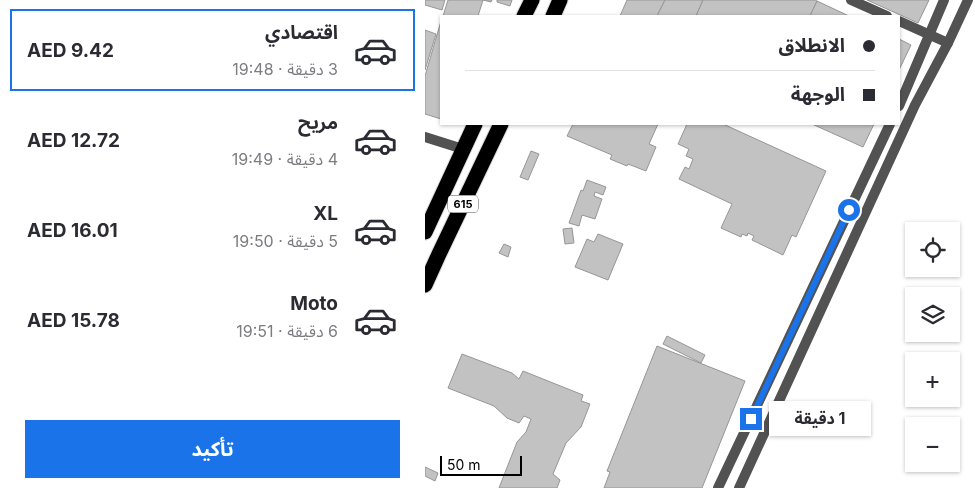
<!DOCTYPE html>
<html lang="ar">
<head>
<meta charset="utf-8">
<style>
	body { margin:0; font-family:Inter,"Noto Sans Arabic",sans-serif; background:#f7f7f7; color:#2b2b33; direction:rtl; height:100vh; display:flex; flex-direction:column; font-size:19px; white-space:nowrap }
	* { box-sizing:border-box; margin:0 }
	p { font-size:16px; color:#7c7c81 }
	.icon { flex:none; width:28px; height:28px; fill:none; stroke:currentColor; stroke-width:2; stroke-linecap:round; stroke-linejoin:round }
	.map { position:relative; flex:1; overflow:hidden; direction:ltr }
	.drawer { display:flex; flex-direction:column; background:#fff; width:425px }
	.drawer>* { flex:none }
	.hud { position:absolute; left:15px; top:15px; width:460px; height:110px; border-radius:0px; box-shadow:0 1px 4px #0004; direction:rtl; display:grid; align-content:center; height:110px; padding:0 25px; background:#fff }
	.tools { position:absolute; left:480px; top:222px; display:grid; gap:10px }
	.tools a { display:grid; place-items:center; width:55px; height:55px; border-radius:0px; background:#fff; box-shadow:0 1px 4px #0004; font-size:25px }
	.scale { position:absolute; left:15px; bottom:12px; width:82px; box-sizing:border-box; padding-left:5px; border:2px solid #000; border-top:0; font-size:14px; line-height:18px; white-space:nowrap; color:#000; -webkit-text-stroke:4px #fff; paint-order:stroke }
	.end { position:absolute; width:22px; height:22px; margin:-11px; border:6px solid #1a73e8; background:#fff; box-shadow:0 0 0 2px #fff }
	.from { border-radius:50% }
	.bubble { position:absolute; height:35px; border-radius:0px; background:#fff; box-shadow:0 1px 4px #0004; font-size:16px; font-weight:700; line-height:35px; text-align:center; direction:rtl }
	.hud b { display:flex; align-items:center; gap:18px; height:48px; font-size:19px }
	.hud b+b { border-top:1px solid #e1e1e2 }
	.hud i { width:12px; height:12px; background:#2b2b33 }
	ul { padding:9px 0 0; list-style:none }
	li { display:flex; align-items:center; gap:15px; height:82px; margin:0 10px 8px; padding:0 15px; border:2px solid transparent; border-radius:0px }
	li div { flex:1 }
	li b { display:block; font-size:19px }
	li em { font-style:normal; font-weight:700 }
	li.current { border-color:#1a73e8 }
	li>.icon { width:45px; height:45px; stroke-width:1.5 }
	.primary-button { display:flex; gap:10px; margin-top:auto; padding:10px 25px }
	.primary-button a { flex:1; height:58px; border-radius:0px; background:#1a73e8; color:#fff; font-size:20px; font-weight:700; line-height:58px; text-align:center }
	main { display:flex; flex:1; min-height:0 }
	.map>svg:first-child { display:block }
	.building { fill:#c2c2c2; stroke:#969696 }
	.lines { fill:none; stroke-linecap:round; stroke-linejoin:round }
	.highway-casing { stroke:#dbdbdb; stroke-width:17 }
	.street { stroke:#525252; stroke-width:10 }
	.highway { stroke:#000; stroke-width:15 }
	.route { stroke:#1a73e8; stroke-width:6 }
	.labels { text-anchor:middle; stroke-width:4; stroke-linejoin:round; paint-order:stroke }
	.shield { fill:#fff; stroke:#4c4c4c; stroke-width:1 }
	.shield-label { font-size:11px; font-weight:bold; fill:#000 }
</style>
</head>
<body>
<main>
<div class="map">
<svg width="550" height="488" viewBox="0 0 550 488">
	<rect width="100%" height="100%" fill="#fff"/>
	<g class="building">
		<path d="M 0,0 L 20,0 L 17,10 L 0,5 Z"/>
		<path d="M 23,0 L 67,0 L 66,2 L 58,0 L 53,16 L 18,16 Z"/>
		<path d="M 72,0 L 87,0 L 85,6 L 72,2 Z"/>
		<path d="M 202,0 L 240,0 L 232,16 L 195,16 Z"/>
		<path d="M 240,0 L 278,0 L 271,16 L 232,16 Z"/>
		<path d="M 278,0 L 390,0 L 392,1 L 385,16 L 271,16 Z"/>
		<path d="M 442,0 L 504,0 L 493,23 Z"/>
		<path d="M 392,1 L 424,16 L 385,16 Z"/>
		<path d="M 16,21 L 16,119 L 0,114 L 0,76 Z"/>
		<path d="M 0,30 L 11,34 L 0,70 Z"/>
		<path d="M 474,39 L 486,45 L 474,70 Z"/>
		<path d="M 148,124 L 233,124 L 224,144 L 231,147 L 221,171 L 203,164 L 202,166 L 185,159 L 187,155 L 142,136 Z"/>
		<path d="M 262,124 L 298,124 L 401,171 L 371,237 L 367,235 L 358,255 L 327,240 L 329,236 L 323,233 L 322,236 L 317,234 L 316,237 L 296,228 L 307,204 L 254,179 L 260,167 L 264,169 L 268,159 L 261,156 L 264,149 L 253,144 Z"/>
		<path d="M 387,124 L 449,124 L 438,147 Z"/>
		<path d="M 106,151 L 114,154 L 103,180 L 95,177 Z"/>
		<path d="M 162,180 L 181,187 L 178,195 L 170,192 L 169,196 L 177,199 L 170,219 L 157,215 L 154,226 L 144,223 L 156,190 L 158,191 Z"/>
		<path d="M 147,228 L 149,243 L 140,244 L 138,229 Z"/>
		<path d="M 173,234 L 198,244 L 183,280 L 150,267 L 162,239 L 169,242 Z"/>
		<path d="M 79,244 L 86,247 L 83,257 L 74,253 Z"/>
		<path d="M 242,336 L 280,355 L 276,363 L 238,344 Z"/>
		<path d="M 232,346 L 320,381 L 277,488 L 179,488 L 185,472 L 182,471 Z"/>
		<path d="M 37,354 L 87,373 L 94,379 L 98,371 L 158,395 L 156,401 L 165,404 L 156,427 L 141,443 L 128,474 L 135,480 L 132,488 L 74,488 L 92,442 L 101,432 L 106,419 L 99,416 L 94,423 L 82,418 L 69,406 L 23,388 Z"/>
		<path d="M 0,467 L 13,473 L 10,481 L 0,476 Z"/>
	</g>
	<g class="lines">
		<defs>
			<g id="highway">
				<path d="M 99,16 L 107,0"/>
				<path d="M 128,16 L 135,0"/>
				<path d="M 0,232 L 50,124"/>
				<path d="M 0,285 L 14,254 L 76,124"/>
			</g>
		</defs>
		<use href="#highway" class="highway-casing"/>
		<g class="street">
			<path d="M 426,0 L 462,16"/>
			<path d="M 474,21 L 523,43"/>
			<path d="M 474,106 L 519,0"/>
			<path d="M 0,137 L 38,149"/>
			<path d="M 293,488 L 465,124"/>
			<path d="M 314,488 L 490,105 L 523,43 L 543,0"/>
		</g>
		<use href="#highway" class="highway"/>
	</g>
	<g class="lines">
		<path class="route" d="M 326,419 L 424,210"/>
	</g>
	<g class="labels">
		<rect class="shield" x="23" y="195.5" width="30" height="17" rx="4"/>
		<g class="shield-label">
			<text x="38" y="208">615</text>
		</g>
	</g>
</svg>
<div class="tools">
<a><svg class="icon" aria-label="locate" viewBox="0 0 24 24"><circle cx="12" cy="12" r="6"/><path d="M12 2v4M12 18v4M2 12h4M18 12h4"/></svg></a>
<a><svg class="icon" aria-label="layers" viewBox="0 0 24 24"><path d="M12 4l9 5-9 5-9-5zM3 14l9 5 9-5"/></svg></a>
<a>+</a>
<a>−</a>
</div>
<div class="scale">50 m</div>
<i class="end from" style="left:424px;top:210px"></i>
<i class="end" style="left:326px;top:419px"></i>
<div class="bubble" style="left:344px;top:401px;width:102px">1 دقيقة</div>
<div class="hud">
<b><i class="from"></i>الانطلاق</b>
<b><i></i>الوجهة</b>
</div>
</div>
<section class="drawer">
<ul>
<li class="current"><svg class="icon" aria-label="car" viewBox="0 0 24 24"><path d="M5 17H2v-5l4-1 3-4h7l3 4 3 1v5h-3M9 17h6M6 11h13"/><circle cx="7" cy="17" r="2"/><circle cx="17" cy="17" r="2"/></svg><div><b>اقتصادي</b><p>3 دقيقة · 19:48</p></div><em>AED 9.42</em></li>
<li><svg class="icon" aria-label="car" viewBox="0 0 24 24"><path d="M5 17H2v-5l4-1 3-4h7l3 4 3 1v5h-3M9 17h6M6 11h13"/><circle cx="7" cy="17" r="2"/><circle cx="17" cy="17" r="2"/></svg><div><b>مريح</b><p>4 دقيقة · 19:49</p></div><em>AED 12.72</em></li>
<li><svg class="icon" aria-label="car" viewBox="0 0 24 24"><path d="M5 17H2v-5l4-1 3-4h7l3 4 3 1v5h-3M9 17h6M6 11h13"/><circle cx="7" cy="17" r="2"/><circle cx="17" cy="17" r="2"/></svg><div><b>XL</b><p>5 دقيقة · 19:50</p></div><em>AED 16.01</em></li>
<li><svg class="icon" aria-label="car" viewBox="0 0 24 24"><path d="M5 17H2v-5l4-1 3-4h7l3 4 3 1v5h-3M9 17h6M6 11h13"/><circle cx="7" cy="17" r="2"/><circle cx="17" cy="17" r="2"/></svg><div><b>Moto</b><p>6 دقيقة · 19:51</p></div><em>AED 15.78</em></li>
</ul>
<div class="primary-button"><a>تأكيد</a></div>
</section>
</main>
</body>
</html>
